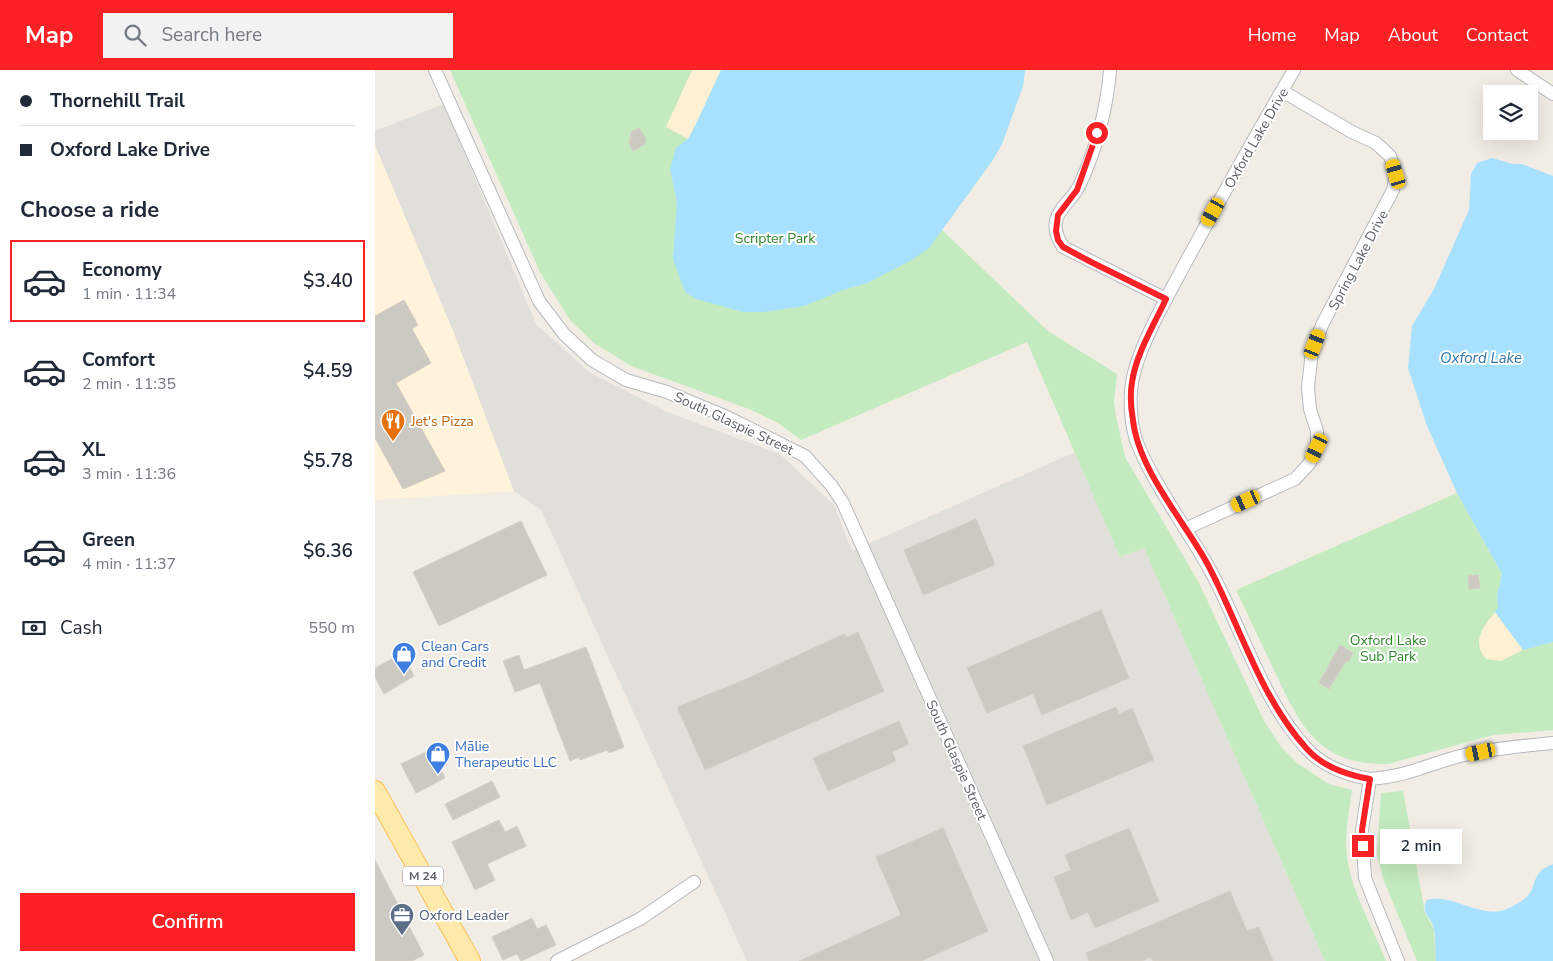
<!DOCTYPE html>
<html lang="en">
<head>
<meta charset="utf-8">
<style>
	body { margin:0; font-family:"Nunito Sans",sans-serif; background:#f2f2f3; color:#1f2937; height:100vh; display:flex; flex-direction:column; font-size:19px; white-space:nowrap }
	* { box-sizing:border-box; margin:0 }
	p { font-size:16px; color:#747a83 }
	.icon { flex:none; width:28px; height:28px; fill:none; stroke:currentColor; stroke-width:2; stroke-linecap:round; stroke-linejoin:round }
	.map { position:relative; flex:1; overflow:hidden }
	.side { display:flex; flex-direction:column; background:#fff; width:375px }
	.side>* { flex:none }
	.guide { display:grid; align-content:center; height:110px; padding:0 20px; background:#fff }
	.controls { position:absolute; left:1108px; top:15px; display:grid; gap:10px }
	.controls a { display:grid; place-items:center; width:55px; height:55px; border-radius:0px; background:#fff; box-shadow:0 5px 20px #0002; font-size:25px }
	.end { position:absolute; width:22px; height:22px; margin:-11px; border:6px solid #fb2125; background:#fff; box-shadow:0 0 0 2px #fff }
	.from { border-radius:50% }
	.bubble { position:absolute; height:35px; border-radius:0px; background:#fff; box-shadow:0 5px 20px #0002; font-size:16px; font-weight:600; line-height:35px; text-align:center }
	.car { position:absolute; width:15px; height:30px; margin:-15px -8px; border-radius:6px; box-shadow:0 0 4px 1px #0007; background:linear-gradient(#f5c518 24%,#345 0 40%,#f5c518 0 76%,#345 0 86%,#f5c518 0) }
	.guide b { display:flex; align-items:center; gap:18px; height:48px; font-size:19px }
	.guide b+b { border-top:1px solid #e0e1e3 }
	.guide i { width:12px; height:12px; background:#1f2937 }
	ul { padding:0; list-style:none }
	li { display:flex; align-items:center; gap:15px; height:82px; margin:0 10px 8px; padding:0 10px; border:2px solid transparent; border-radius:0px }
	li div { flex:1 }
	li b { display:block; font-size:19px }
	li em { font-style:normal; font-weight:600 }
	li.on { border-color:#fb2125 }
	li>.icon { width:45px; height:45px; stroke-width:1.5 }
	h2 { padding:0 20px; font-size:22px; line-height:60px }
	.pay { display:flex; align-items:center; gap:12px; height:55px; padding:0 20px; font-size:19px }
	.pay p { margin-inline-start:auto }
	.cta { display:flex; gap:10px; margin-top:auto; padding:10px 20px }
	.cta a { flex:1; height:58px; border-radius:0px; background:#fb2125; color:#fff; font-size:20px; font-weight:600; line-height:58px; text-align:center }
	header { display:flex; align-items:center; gap:30px; box-sizing:border-box; height:70px; padding:0 25px; background:#fb2125; color:#fff }
	header strong { font-size:24px }
	nav { display:flex; gap:28px; margin-inline-start:auto; font-size:18px }
	.search { width:350px; height:45px; background:#f2f2f3; display:flex; align-items:center; gap:12px; box-sizing:border-box; padding:0 18px; border-radius:0px; color:#747a83; font-size:19px }
	main { display:flex; flex:1; min-height:0 }
	.map>svg:first-child { display:block }
	.commercial { fill:#fff3dc }
	.industrial { fill:#e1dfda }
	.green { fill:#c4ebbf }
	.sand { fill:#fef0d3 }
	.water { fill:#a7e1ff }
	.building { fill:#ccc8c2; stroke:#d6cec3 }
	.lines { fill:none; stroke-linecap:round; stroke-linejoin:round }
	.street-casing { stroke:#b6b9bd; stroke-width:14 }
	.primary-casing { stroke:#ffbd50; stroke-width:22 }
	.street { stroke:#fff; stroke-width:12 }
	.primary { stroke:#ffeaac; stroke-width:20 }
	.route { stroke:#fb2125; stroke-width:6 }
	.labels { text-anchor:middle; stroke-width:4; stroke-linejoin:round; paint-order:stroke }
	.shield { fill:#fff; stroke:#8e9195; stroke-width:1 }
	.shield-label { font-size:12px; font-weight:bold; fill:#5d6267 }
	.street-label { font-size:14px; fill:#5d6267; stroke:#fff }
	.park-label { font-size:14px; fill:#30872c; stroke:#fff }
	.food-label { font-size:14px; fill:#c56008; stroke:#fff; text-anchor:start }
	.shop-label { font-size:14px; fill:#366cbe; stroke:#fff; text-anchor:start }
	.service-label { font-size:14px; fill:#4e5e75; stroke:#fff; text-anchor:start }
	.water-label { font-size:15px; font-style:italic; fill:#3378aa; stroke:#fff }
</style>
</head>
<body>
<header>
<strong>Map</strong>
<div class="search"><svg class="icon" aria-label="search" viewBox="0 0 24 24"><circle cx="10" cy="10" r="6"/><path d="M15 15l6 6"/></svg>Search here</div>
<nav><a>Home</a><a>Map</a><a>About</a><a>Contact</a></nav>
</header>
<main>
<section class="side">
<div class="guide">
<b><i class="from"></i>Thornehill Trail</b>
<b><i></i>Oxford Lake Drive</b>
</div>
<h2>Choose a ride</h2>
<ul>
<li class="on"><svg class="icon" aria-label="car" viewBox="0 0 24 24"><path d="M5 17H2v-5l4-1 3-4h7l3 4 3 1v5h-3M9 17h6M6 11h13"/><circle cx="7" cy="17" r="2"/><circle cx="17" cy="17" r="2"/></svg><div><b>Economy</b><p>1 min · 11:34</p></div><em>$3.40</em></li>
<li><svg class="icon" aria-label="car" viewBox="0 0 24 24"><path d="M5 17H2v-5l4-1 3-4h7l3 4 3 1v5h-3M9 17h6M6 11h13"/><circle cx="7" cy="17" r="2"/><circle cx="17" cy="17" r="2"/></svg><div><b>Comfort</b><p>2 min · 11:35</p></div><em>$4.59</em></li>
<li><svg class="icon" aria-label="car" viewBox="0 0 24 24"><path d="M5 17H2v-5l4-1 3-4h7l3 4 3 1v5h-3M9 17h6M6 11h13"/><circle cx="7" cy="17" r="2"/><circle cx="17" cy="17" r="2"/></svg><div><b>XL</b><p>3 min · 11:36</p></div><em>$5.78</em></li>
<li><svg class="icon" aria-label="car" viewBox="0 0 24 24"><path d="M5 17H2v-5l4-1 3-4h7l3 4 3 1v5h-3M9 17h6M6 11h13"/><circle cx="7" cy="17" r="2"/><circle cx="17" cy="17" r="2"/></svg><div><b>Green</b><p>4 min · 11:37</p></div><em>$6.36</em></li>
</ul>
<div class="pay"><svg class="icon" aria-label="cash" viewBox="0 0 24 24"><path d="M3 7h18v10H3z"/><circle cx="12" cy="12" r="2"/></svg>Cash<p>550 m</p></div>
<div class="cta"><a>Confirm</a></div>
</section>
<div class="map">
<svg width="1178" height="891" viewBox="0 0 1178 891">
	<rect width="100%" height="100%" fill="#f1ede5"/>
	<path class="commercial" d="M 0,75 L 79,263 L 139,421 L 0,430 Z"/>
	<path class="industrial" d="M 69,34 L 161,254 L 214,302 L 292,342 L 405,384 L 459,435 L 477,481 L 700,382 L 745,487 L 769,478 L 950,891 L 372,891 L 166,440 L 139,421 L 79,263 L 0,75 L 0,61 Z"/>
	<g class="green">
		<path d="M 75,0 L 650,0 L 648,16 L 627,74 L 617,91 L 567,160 L 673,261 L 742,304 L 739,332 L 741,346 L 750,387 L 823,511 L 889,651 L 906,677 L 922,693 L 954,714 L 977,720 C 975,737 971,756 971,774 C 972,815 996,853 1011,891 L 950,891 L 769,478 L 745,487 L 652,272 L 426,370 L 403,353 L 374,339 L 256,296 L 219,273 L 195,250 L 165,202 Z"/>
		<path d="M 1082,423 L 1127,504 L 1122,526 L 1123,537 L 1167,575 L 1178,572 L 1178,660 L 1118,665 L 1013,694 C 943,695 925,656 899,600 C 886,573 874,547 861,520 Z"/>
		<path d="M 1028,721 L 1050,843 L 1059,859 L 1061,891 L 1042,891 L 1009,811 L 1002,785 L 1006,723 Z"/>
	</g>
	<g class="sand">
		<path d="M 317,0 L 346,0 L 331,36 L 313,69 L 291,57 Z"/>
		<path d="M 1120,542 L 1148,580 L 1126,591 L 1111,589 C 1096,572 1108,557 1120,542 Z"/>
	</g>
	<g class="water">
		<path d="M 346,0 L 650,0 L 648,16 L 627,74 L 617,91 L 554,178 L 537,190 L 492,213 L 468,220 L 429,236 L 389,242 L 368,242 L 321,229 L 310,222 L 298,189 L 302,132 L 295,99 L 301,78 L 313,69 L 317,62 Z"/>
		<path d="M 1117,88 L 1138,94 L 1147,94 L 1178,106 L 1178,572 L 1148,580 L 1120,542 L 1123,537 L 1122,526 L 1127,504 L 1082,423 L 1052,356 L 1033,298 L 1037,256 L 1059,219 L 1094,140 L 1096,104 L 1102,93 Z"/>
		<path d="M 1178,794 L 1178,891 L 1061,891 C 1060,881 1061,869 1059,859 C 1056,846 1045,843 1052,830 C 1079,823 1105,850 1132,839 C 1140,835 1150,830 1155,823 C 1159,817 1159,808 1165,802 C 1168,798 1174,796 1178,794 Z"/>
	</g>
	<g class="building">
		<path d="M 264,58 L 271,69 L 270,74 L 258,81 L 254,74 L 256,62 Z"/>
		<path d="M 29,230 L 43,255 L 37,259 L 56,293 L 21,313 L 70,401 L 28,419 L 0,368 L 0,246 Z"/>
		<path d="M 601,449 L 620,495 L 548,525 L 529,480 Z"/>
		<path d="M 146,451 L 172,505 L 64,556 L 38,502 Z"/>
		<path d="M 1103,505 L 1105,518 L 1094,519 L 1093,506 Z"/>
		<path d="M 726,540 L 754,608 L 667,645 L 658,624 L 612,643 L 592,598 Z"/>
		<path d="M 483,562 L 509,621 L 330,700 L 302,637 L 369,610 L 458,569 L 470,564 L 472,567 Z"/>
		<path d="M 965,575 L 978,583 L 973,592 L 971,591 L 954,619 L 944,613 Z"/>
		<path d="M 211,577 L 249,677 L 234,683 L 232,680 L 205,690 L 204,687 L 195,691 L 165,613 L 140,622 L 128,591 L 144,585 L 149,600 Z"/>
		<path d="M 28,583 L 39,606 L 9,624 L 0,607 L 0,598 Z"/>
		<path d="M 741,637 L 744,644 L 757,638 L 779,690 L 672,735 L 648,676 Z"/>
		<path d="M 524,651 L 534,674 L 517,682 L 521,691 L 453,721 L 438,688 Z"/>
		<path d="M 63,676 L 72,695 L 65,698 L 70,708 L 41,723 L 26,694 Z"/>
		<path d="M 117,711 L 125,727 L 78,750 L 70,734 Z"/>
		<path d="M 124,750 L 130,762 L 142,756 L 151,776 L 112,794 L 120,810 L 100,820 L 77,772 Z"/>
		<path d="M 568,758 L 613,861 L 546,891 L 424,891 L 526,845 L 501,787 Z"/>
		<path d="M 754,758 L 784,831 L 720,858 L 713,842 L 696,850 L 679,807 L 696,800 L 690,785 Z"/>
		<path d="M 0,790 L 49,885 L 37,891 L 0,891 Z"/>
		<path d="M 855,821 L 872,861 L 884,857 L 898,891 L 778,891 L 776,887 L 767,891 L 714,891 L 711,883 Z"/>
		<path d="M 157,848 L 162,859 L 171,855 L 181,875 L 146,891 L 142,884 L 128,890 L 117,867 Z"/>
	</g>
	<g class="lines">
		<defs>
			<g id="street">
				<path d="M 60,0 L 164,231 L 189,264 L 217,290 L 251,310 L 292,322 L 352,347 L 430,386 L 456,415 L 468,433 L 672,891"/>
				<path d="M 735,0 C 732,38 721,81 704,116 C 698,129 684,137 681,151 C 679,161 683,169 688,177 L 791,229"/>
				<path d="M 919,0 C 882,63 847,126 812,190 C 795,222 762,278 757,313 C 754,330 756,359 763,375 C 780,416 808,453 830,491 C 866,552 883,626 932,679 C 949,697 972,705 995,709 L 987,760 L 990,808 L 1023,891"/>
				<path d="M 1142,0 L 1178,24"/>
				<path d="M 810,459 L 920,409 L 934,394 L 942,379 L 942,361 L 935,339 L 933,317 L 937,282 L 947,255 L 1018,120 L 1021,104 L 1015,86 L 1001,73 L 977,62 L 907,21"/>
				<path d="M 995,709 C 1032,707 1055,693 1089,685 C 1119,678 1148,676 1178,673"/>
				<path d="M 182,891 L 265,849 L 319,812"/>
			</g>
			<path id="primary" d="M 0,721 L 95,891"/>
		</defs>
		<use href="#street" class="street-casing"/>
		<use href="#primary" class="primary-casing"/>
		<use href="#street" class="street"/>
		<use href="#primary" class="primary"/>
	</g>
	<g class="lines">
		<path class="route" d="M 722,63 L 702,120 L 683,145 L 681,161 L 683,170 L 688,177 L 716,192 L 791,229 C 779,255 761,284 757,312 C 755,324 756,339 758,350 C 763,399 809,451 832,493 C 865,555 884,626 932,679 C 948,697 972,705 995,709 L 987,760 L 988,776"/>
	</g>
	<defs>
		<symbol id="restaurant-pin" viewBox="-11 -11 22 30"><path d="M0 17L-7.5 6A9.5 9.5 0 1 1 7.5 6Z" fill="#e8710a" stroke="#fff"/><path d="M-5-6h1v4h1v-4h1v4h1v-4h1v5L-1.5 .5V6h-2V.5L-5-1ZM5-6V6H3V1.5H1.5Q1.5-4 5-6Z" fill="#fff"/></symbol>
		<symbol id="shop-pin" viewBox="-11 -11 22 30"><path d="M0 17L-7.5 6A9.5 9.5 0 1 1 7.5 6Z" fill="#3f7fe0" stroke="#fff"/><path d="M-5-2.5h2.3a2.7 3.5 0 0 1 5.4 0H5L5.5 6h-11ZM-1.5-2.5h3a1.5 2.3 0 0 0-3 0Z" fill="#fff"/></symbol>
		<symbol id="office-pin" viewBox="-11 -11 22 30"><path d="M0 17L-7.5 6A9.5 9.5 0 1 1 7.5 6Z" fill="#5c6f8a" stroke="#fff"/><path d="M-6-3h4V-5.5h4V-3h4V5H-6ZM-1-4.5V-3h2v-1.5ZM-6 0V1H6V0Z" fill="#fff"/></symbol>
	</defs>
	<g fill-rule="evenodd">
		<use href="#restaurant-pin" x="4" y="337" width="28" height="38"/>
		<use href="#shop-pin" x="15" y="570" width="28" height="38"/>
		<use href="#shop-pin" x="49" y="670" width="28" height="38"/>
		<use href="#office-pin" x="13" y="831" width="28" height="38"/>
	</g>
	<g class="labels">
		<rect class="shield" x="28" y="796.5" width="40" height="19" rx="4"/>
		<g class="shield-label">
			<text x="48" y="810">M 24</text>
		</g>
		<g class="street-label">
			<text transform="translate(881 68) rotate(-60)" y="5">Oxford Lake Drive</text>
			<text transform="translate(983 190) rotate(-62)" y="5">Spring Lake Drive</text>
			<text transform="translate(359 353) rotate(25)" y="5">South Glaspie Street</text>
			<text transform="translate(582 690) rotate(66)" y="5">South Glaspie Street</text>
		</g>
		<g class="park-label">
			<text x="400" y="173">Scripter Park</text>
			<text x="1013" y="575">Oxford Lake<tspan x="1013" dy="16">Sub Park</tspan></text>
		</g>
		<g class="food-label">
			<text x="36" y="356">Jet's Pizza</text>
		</g>
		<g class="shop-label">
			<text x="46" y="581">Clean Cars<tspan x="46" dy="16">and Credit</tspan></text>
			<text x="80" y="681">Mālie<tspan x="80" dy="16">Therapeutic LLC</tspan></text>
		</g>
		<g class="service-label">
			<text x="44" y="850">Oxford Leader</text>
		</g>
		<g class="water-label">
			<text x="1106" y="293">Oxford Lake</text>
		</g>
	</g>
</svg>
<div class="controls">
<a><svg class="icon" aria-label="layers" viewBox="0 0 24 24"><path d="M12 4l9 5-9 5-9-5zM3 14l9 5 9-5"/></svg></a>
</div>
<i class="end from" style="left:722px;top:63px"></i>
<i class="end" style="left:988px;top:776px"></i>
<div class="bubble" style="left:1005px;top:759px;width:82px">2 min</div>
<i class="car" style="left:1021px;top:104px;rotate:343deg"></i>
<i class="car" style="left:838px;top:142px;rotate:209deg"></i>
<i class="car" style="left:940px;top:274px;rotate:21deg"></i>
<i class="car" style="left:942px;top:378px;rotate:205deg"></i>
<i class="car" style="left:871px;top:431px;rotate:246deg"></i>
<i class="car" style="left:1106px;top:682px;rotate:258deg"></i>
</div>
</main>
</body>
</html>
